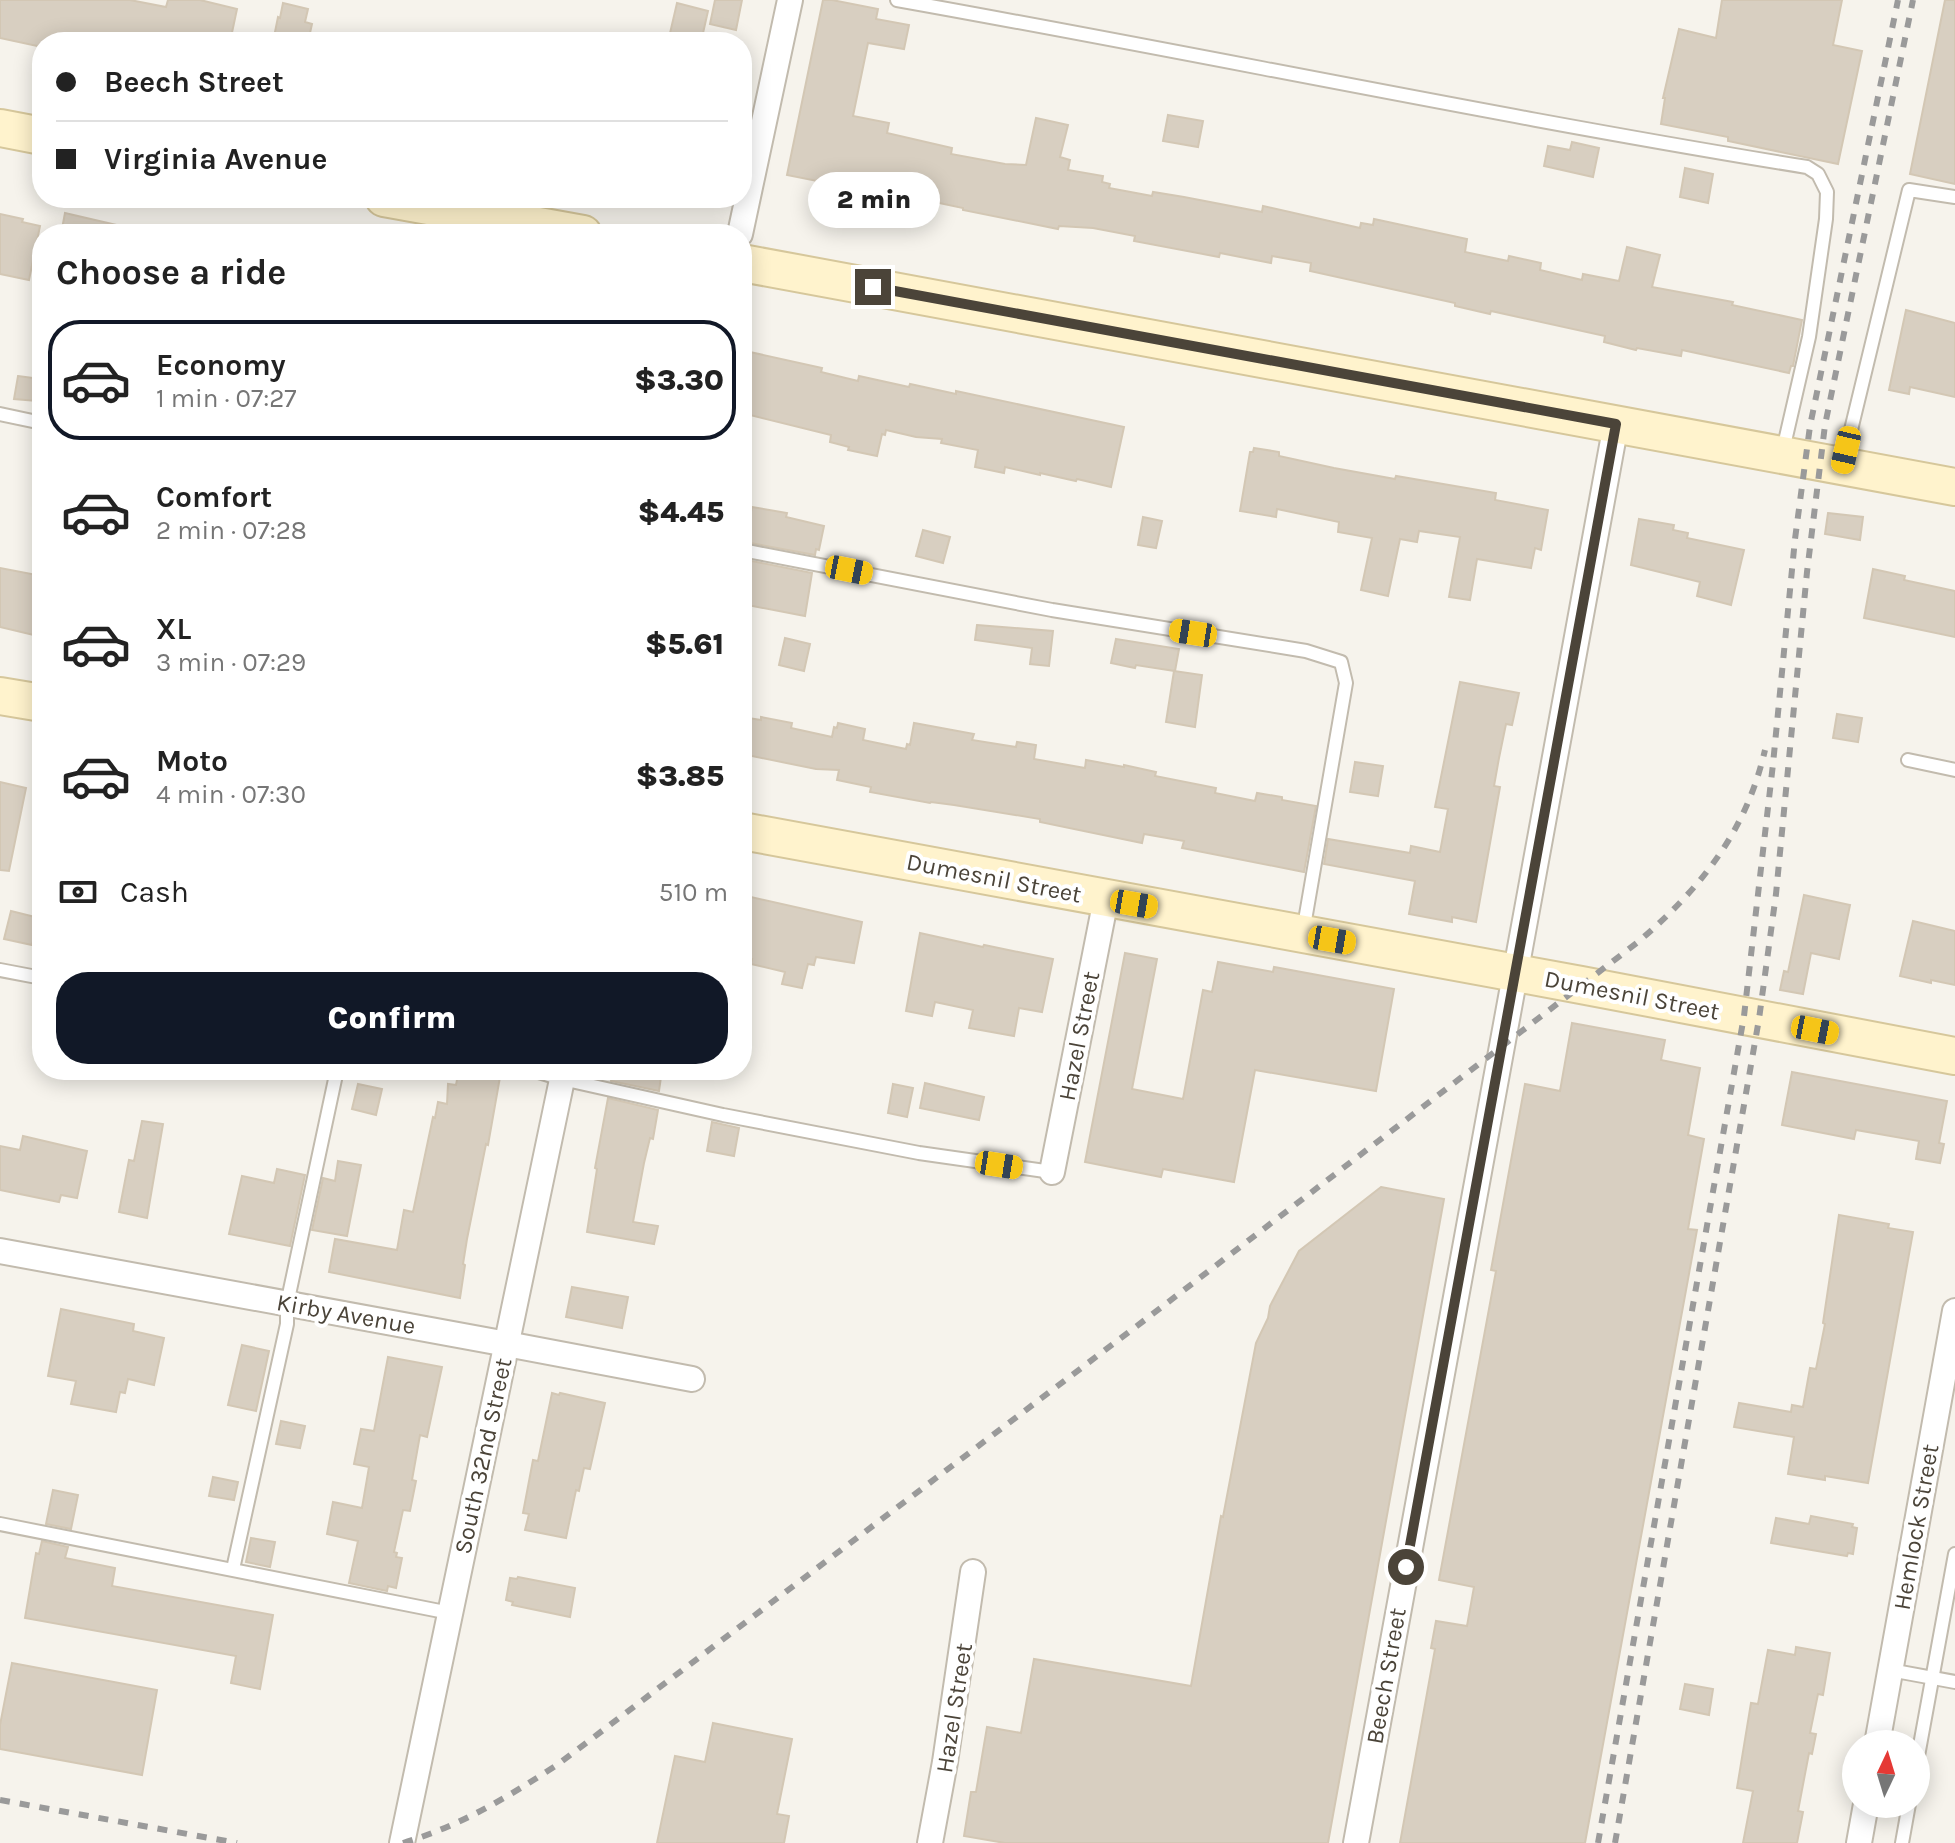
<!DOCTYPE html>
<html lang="en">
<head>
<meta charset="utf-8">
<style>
	body { margin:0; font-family:Karla,sans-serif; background:#f6f6f6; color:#222; height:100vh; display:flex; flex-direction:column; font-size:30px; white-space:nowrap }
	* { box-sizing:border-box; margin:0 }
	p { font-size:26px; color:#767676 }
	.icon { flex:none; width:44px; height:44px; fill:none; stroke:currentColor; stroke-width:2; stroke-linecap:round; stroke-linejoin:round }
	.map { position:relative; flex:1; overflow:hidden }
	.panel { position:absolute; left:32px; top:224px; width:720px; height:856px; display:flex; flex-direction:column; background:#fff; border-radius:32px; box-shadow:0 4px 20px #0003 }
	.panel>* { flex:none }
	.guide { position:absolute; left:32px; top:32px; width:720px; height:176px; border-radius:32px; box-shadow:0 4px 20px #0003; display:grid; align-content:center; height:176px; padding:0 24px; background:#fff }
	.needle { width:52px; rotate:4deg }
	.fabs { position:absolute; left:1842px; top:1730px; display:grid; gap:16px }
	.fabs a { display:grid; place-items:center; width:88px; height:88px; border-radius:50%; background:#fff; box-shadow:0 4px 20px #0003; font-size:40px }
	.end { position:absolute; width:36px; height:36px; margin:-18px; border:10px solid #4b4439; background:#fff; box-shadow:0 0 0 4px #fff }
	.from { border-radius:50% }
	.bubble { position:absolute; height:56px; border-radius:28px; background:#fff; box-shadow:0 4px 20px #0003; font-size:26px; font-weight:800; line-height:56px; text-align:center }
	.car { position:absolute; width:24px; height:48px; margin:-24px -12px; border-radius:10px; box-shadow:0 0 6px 2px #0007; background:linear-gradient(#f5c518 24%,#345 0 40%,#f5c518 0 76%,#345 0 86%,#f5c518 0) }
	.guide b { display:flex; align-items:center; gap:28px; height:76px; font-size:30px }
	.guide b+b { border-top:2px solid #e0e0e0 }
	.guide i { width:20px; height:20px; background:#222 }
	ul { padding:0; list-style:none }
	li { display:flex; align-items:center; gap:24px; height:120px; margin:0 16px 12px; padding:0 8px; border:4px solid transparent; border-radius:32px }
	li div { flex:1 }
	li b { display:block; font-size:30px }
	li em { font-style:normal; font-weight:800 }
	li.current { border-color:#111827 }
	li>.icon { width:72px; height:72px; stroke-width:1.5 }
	h2 { padding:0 24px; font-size:36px; line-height:96px }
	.pay { display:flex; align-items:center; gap:20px; height:88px; padding:0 24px; font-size:30px }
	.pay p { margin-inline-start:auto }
	.primary-button { display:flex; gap:16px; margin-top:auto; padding:16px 24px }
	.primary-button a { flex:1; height:92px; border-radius:32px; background:#111827; color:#fff; font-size:32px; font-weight:800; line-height:92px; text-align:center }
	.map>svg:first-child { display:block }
	.building { fill:#d8cfc1; stroke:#d3c7b4; stroke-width:2 }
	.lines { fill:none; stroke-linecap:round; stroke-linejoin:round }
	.service-casing { stroke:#c2bbae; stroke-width:16 }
	.minor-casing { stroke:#c2bbae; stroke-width:28 }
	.secondary-casing { stroke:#d6c79b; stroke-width:40 }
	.service { stroke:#fff; stroke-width:12 }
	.minor { stroke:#fff; stroke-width:24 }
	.secondary { stroke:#fff3cd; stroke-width:36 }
	.rail { stroke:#9a9a9a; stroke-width:6; stroke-dasharray:10 10; stroke-linecap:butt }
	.route { stroke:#4b4439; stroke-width:10 }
	.labels { text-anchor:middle; stroke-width:8; stroke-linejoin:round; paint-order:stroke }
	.street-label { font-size:24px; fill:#4b4439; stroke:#fff }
</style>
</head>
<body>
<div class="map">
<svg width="1955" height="1843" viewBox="0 0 1955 1843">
	<rect width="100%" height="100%" fill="#f6f3ec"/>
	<g class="building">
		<path d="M 0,0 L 130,0 L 166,7 L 168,0 L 200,0 L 237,9 L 230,42 L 42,42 L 42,47 L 0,38 Z"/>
		<path d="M 715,0 L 742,0 L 736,30 L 710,24 Z"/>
		<path d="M 823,0 L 832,0 L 878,9 L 876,19 L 909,25 L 904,49 L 868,43 L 853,116 L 889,123 L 887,133 L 952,148 L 951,154 L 1005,164 L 1026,165 L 1036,118 L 1068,125 L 1060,157 L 1070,160 L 1068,170 L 1103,176 L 1102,182 L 1110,184 L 1109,188 L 1152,196 L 1153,192 L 1184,197 L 1262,212 L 1263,206 L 1360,228 L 1361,223 L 1373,225 L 1374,219 L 1467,239 L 1465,252 L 1508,261 L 1509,256 L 1541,263 L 1540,270 L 1582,280 L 1583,274 L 1619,281 L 1627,247 L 1660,255 L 1652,287 L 1733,302 L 1732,305 L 1802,320 L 1793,366 L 1791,366 L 1789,373 L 1682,350 L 1681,356 L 1637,348 L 1636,350 L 1604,342 L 1605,336 L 1491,311 L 1490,314 L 1455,306 L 1455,303 L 1310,271 L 1311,263 L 1272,256 L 1271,263 L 1220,253 L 1219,257 L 1134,241 L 1135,236 L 1093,228 L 1059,226 L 1058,229 L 963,210 L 963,208 L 930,201 L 915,194 L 889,188 L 888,195 L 787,175 Z"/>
		<path d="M 1722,0 L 1842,0 L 1833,45 L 1862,51 L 1838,164 L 1728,141 L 1728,137 L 1661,124 L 1665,98 L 1663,98 L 1679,29 L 1716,38 Z"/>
		<path d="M 1945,0 L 1955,0 L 1955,184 L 1910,174 Z"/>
		<path d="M 283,3 L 308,9 L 305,22 L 312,24 L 308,42 L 273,42 L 278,17 L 280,18 Z"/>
		<path d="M 677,3 L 708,11 L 701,42 L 668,42 Z"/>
		<path d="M 1168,115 L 1203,121 L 1198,147 L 1163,141 Z"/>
		<path d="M 1572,142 L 1599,148 L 1593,177 L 1544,166 L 1548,146 L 1570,150 Z"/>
		<path d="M 1685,168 L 1713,174 L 1708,203 L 1680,197 Z"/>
		<path d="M 65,213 L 121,226 L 120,234 L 61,234 Z"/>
		<path d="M 0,214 L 23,219 L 22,222 L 40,226 L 29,280 L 0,274 Z"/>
		<path d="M 1906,310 L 1955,323 L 1955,397 L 1910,387 L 1909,394 L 1889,390 Z"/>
		<path d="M 750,352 L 822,368 L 821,372 L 858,381 L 859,376 L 909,387 L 910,384 L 956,394 L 956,391 L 1124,427 L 1111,487 L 1077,479 L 1076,481 L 1040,473 L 1040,475 L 1005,467 L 1004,473 L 975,467 L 978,450 L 941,443 L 942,439 L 916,437 L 886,430 L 885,435 L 882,434 L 877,456 L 848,450 L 849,447 L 830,442 L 831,435 L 742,413 L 742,390 Z"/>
		<path d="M 18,376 L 41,379 L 37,401 L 14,399 Z"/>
		<path d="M 1254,448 L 1279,452 L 1279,456 L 1334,468 L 1395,479 L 1396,476 L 1496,493 L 1495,500 L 1548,510 L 1541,550 L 1535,548 L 1531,568 L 1477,559 L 1470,600 L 1449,597 L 1460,537 L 1419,531 L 1417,542 L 1400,539 L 1388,596 L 1361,590 L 1372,538 L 1338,532 L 1339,522 L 1277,509 L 1276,517 L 1240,511 L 1250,452 L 1253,452 Z"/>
		<path d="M 752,507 L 787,513 L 786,517 L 824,526 L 819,550 L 816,549 L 815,555 L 745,542 Z"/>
		<path d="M 1828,513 L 1863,517 L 1860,540 L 1825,534 Z"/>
		<path d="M 1143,517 L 1162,521 L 1156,548 L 1138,545 Z"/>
		<path d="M 1639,519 L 1674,525 L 1673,530 L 1688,533 L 1687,538 L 1744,550 L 1731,605 L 1697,596 L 1700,582 L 1631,565 Z"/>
		<path d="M 923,530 L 950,537 L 943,563 L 916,556 Z"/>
		<path d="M 742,559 L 812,573 L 805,616 L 742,604 Z"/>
		<path d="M 0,568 L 42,576 L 42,637 L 0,627 Z"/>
		<path d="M 1873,569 L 1905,576 L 1904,580 L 1955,591 L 1955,637 L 1864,618 Z"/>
		<path d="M 977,625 L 1053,631 L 1049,666 L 1030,664 L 1032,648 L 975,640 Z"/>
		<path d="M 785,638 L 810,644 L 804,671 L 779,665 Z"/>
		<path d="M 1116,639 L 1179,649 L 1175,671 L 1136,665 L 1135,668 L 1111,663 Z"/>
		<path d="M 1174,671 L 1202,675 L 1195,727 L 1166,722 Z"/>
		<path d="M 1460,682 L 1519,693 L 1512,725 L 1506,724 L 1499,758 L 1494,786 L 1500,787 L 1476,922 L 1452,917 L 1452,922 L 1409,914 L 1415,881 L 1324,864 L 1328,839 L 1410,853 L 1411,846 L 1440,852 L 1448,809 L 1435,807 Z"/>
		<path d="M 1837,714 L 1862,718 L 1858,742 L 1833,738 Z"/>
		<path d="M 742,717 L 761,720 L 761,717 L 792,723 L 791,728 L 832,737 L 834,727 L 837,728 L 838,723 L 865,729 L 863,740 L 906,749 L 907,744 L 910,745 L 914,723 L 974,734 L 972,740 L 1016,747 L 1017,742 L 1036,745 L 1034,759 L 1085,768 L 1086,760 L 1124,767 L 1124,765 L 1156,772 L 1155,776 L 1216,788 L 1215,793 L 1255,801 L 1257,793 L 1282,797 L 1282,800 L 1316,806 L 1304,872 L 1182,848 L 1184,841 L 1144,834 L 1142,843 L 1040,822 L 1040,819 L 954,805 L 931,802 L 930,803 L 870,792 L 871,787 L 837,780 L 839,770 L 816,769 L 742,754 Z"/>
		<path d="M 1355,762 L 1383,766 L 1378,796 L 1350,792 Z"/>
		<path d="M 0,782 L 26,788 L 9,871 L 0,870 Z"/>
		<path d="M 742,895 L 862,922 L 854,963 L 816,957 L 814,965 L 808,964 L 802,988 L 782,984 L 785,972 L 751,964 L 752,959 L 742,957 Z"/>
		<path d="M 1804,895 L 1850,905 L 1839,959 L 1811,953 L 1803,994 L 1780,990 L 1784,971 L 1788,972 Z"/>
		<path d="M 11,911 L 39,918 L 32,945 L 4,939 Z"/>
		<path d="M 1913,921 L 1955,931 L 1955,985 L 1931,980 L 1931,983 L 1900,976 Z"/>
		<path d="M 920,933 L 983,947 L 984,945 L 1053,959 L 1042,1012 L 1019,1008 L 1014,1036 L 969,1028 L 973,1010 L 935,1002 L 932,1016 L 906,1011 Z"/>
		<path d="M 1125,953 L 1157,959 L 1132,1089 L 1183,1099 L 1203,990 L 1212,992 L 1218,962 L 1273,972 L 1274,967 L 1394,989 L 1376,1091 L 1255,1070 L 1234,1182 L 1163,1169 L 1161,1177 L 1085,1162 Z"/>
		<path d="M 1572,1023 L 1665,1040 L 1661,1060 L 1700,1068 L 1688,1135 L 1704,1139 L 1688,1229 L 1697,1230 L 1585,1843 L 1400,1843 L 1435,1649 L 1431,1648 L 1436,1621 L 1467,1626 L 1474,1587 L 1439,1580 L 1496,1271 L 1491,1270 L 1525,1084 L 1560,1091 Z"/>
		<path d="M 459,1070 L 500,1077 L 488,1145 L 486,1144 L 467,1239 L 463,1264 L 465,1265 L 460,1298 L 329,1272 L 335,1239 L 397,1250 L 404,1210 L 413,1212 L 433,1117 L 435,1118 L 438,1102 L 447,1104 L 448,1084 L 456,1085 Z"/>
		<path d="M 613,1070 L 662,1070 L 659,1091 L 611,1081 Z"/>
		<path d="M 1792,1072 L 1947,1101 L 1939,1143 L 1944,1144 L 1940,1163 L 1916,1159 L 1919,1141 L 1856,1130 L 1854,1139 L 1782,1125 Z"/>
		<path d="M 925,1083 L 984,1097 L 979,1120 L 920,1108 Z"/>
		<path d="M 358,1084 L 382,1089 L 376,1115 L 352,1109 Z"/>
		<path d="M 893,1084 L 913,1088 L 907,1117 L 888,1113 Z"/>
		<path d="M 608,1098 L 658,1110 L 653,1139 L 650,1138 L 644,1163 L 633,1222 L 658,1226 L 654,1244 L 587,1232 L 597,1169 L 595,1168 Z"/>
		<path d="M 142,1121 L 163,1124 L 147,1218 L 119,1212 L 129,1160 L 134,1161 Z"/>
		<path d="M 712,1122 L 739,1128 L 734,1156 L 707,1151 Z"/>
		<path d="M 23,1136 L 87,1151 L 77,1198 L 61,1195 L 59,1202 L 0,1190 L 0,1146 L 20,1150 Z"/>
		<path d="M 338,1161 L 361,1165 L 347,1236 L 312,1230 L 323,1178 L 335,1181 Z"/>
		<path d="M 277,1169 L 305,1175 L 290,1246 L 229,1234 L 242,1176 L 274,1183 Z"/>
		<path d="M 1381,1187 L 1444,1199 L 1328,1843 L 1005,1843 L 964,1836 L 971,1792 L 976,1792 L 987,1727 L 1021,1733 L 1034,1659 L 1191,1686 L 1221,1516 L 1223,1517 L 1256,1343 L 1268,1318 L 1270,1306 L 1299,1251 Z"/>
		<path d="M 1839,1215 L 1889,1224 L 1888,1228 L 1913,1232 L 1868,1483 L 1825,1476 L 1825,1480 L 1788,1474 L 1794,1437 L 1734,1427 L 1739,1403 L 1791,1412 L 1792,1405 L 1803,1407 L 1810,1368 L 1816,1369 L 1825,1324 L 1823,1323 Z"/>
		<path d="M 572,1287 L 628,1297 L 622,1328 L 566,1317 Z"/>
		<path d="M 61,1309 L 134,1324 L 133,1331 L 164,1338 L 154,1385 L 128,1379 L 125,1393 L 120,1392 L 116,1412 L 71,1404 L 76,1381 L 48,1376 Z"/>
		<path d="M 242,1345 L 269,1351 L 256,1411 L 228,1405 Z"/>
		<path d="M 388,1357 L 442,1367 L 427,1437 L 420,1435 L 412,1480 L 416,1481 L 410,1511 L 403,1510 L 394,1552 L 397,1553 L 396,1557 L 402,1558 L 396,1588 L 388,1586 L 387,1591 L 349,1583 L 358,1541 L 327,1534 L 333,1502 L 362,1508 L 369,1467 L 354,1464 L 361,1429 L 374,1431 Z"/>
		<path d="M 552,1393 L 559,1395 L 560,1393 L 605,1403 L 590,1469 L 584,1468 L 579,1491 L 576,1490 L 566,1538 L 525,1530 L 529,1514 L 523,1513 L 533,1460 L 538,1461 Z"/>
		<path d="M 281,1421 L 305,1426 L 300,1448 L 276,1444 Z"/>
		<path d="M 213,1477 L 238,1482 L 234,1500 L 209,1496 Z"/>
		<path d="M 53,1490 L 78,1495 L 71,1529 L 46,1524 Z"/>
		<path d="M 1811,1516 L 1853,1524 L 1852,1527 L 1857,1528 L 1853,1554 L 1848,1553 L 1847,1556 L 1771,1543 L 1776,1518 L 1809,1524 Z"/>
		<path d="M 251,1538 L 275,1542 L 270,1567 L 246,1562 Z"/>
		<path d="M 42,1541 L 68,1547 L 65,1558 L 115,1568 L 112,1586 L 273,1615 L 260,1689 L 231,1683 L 236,1656 L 25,1618 L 36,1553 L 39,1554 Z"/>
		<path d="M 518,1577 L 575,1588 L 570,1617 L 512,1605 L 513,1602 L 506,1600 L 510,1578 L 517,1579 Z"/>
		<path d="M 1796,1647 L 1830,1653 L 1823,1695 L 1818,1694 L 1810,1733 L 1816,1734 L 1812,1754 L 1809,1753 L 1798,1811 L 1803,1812 L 1797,1843 L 1743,1843 L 1753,1791 L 1737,1788 L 1751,1703 L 1758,1704 L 1768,1650 L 1795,1655 Z"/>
		<path d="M 12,1663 L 157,1690 L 142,1775 L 0,1749 L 0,1725 Z"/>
		<path d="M 1685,1684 L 1713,1689 L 1709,1715 L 1680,1709 Z"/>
		<path d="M 713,1723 L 792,1739 L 777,1814 L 789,1816 L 784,1843 L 657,1843 L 675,1756 L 705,1762 Z"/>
	</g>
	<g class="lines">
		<defs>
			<g id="service">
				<path d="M 897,0 C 1201,54 1503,118 1807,167 L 1818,174 L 1827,192 L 1826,219 L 1809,337 L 1783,450"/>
				<path d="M 0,414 L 42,423"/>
				<path d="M 1843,463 L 1909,190 L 1955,197"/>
				<path d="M 742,550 L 1052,610 L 1306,651 L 1341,662 L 1346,683 L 1303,932"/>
				<path d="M 1908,760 L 1955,770"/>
				<path d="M 0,970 L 42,978"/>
				<path d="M 532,1070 L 562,1079 L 723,1115 L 919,1153 L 1052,1172"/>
				<path d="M 0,1524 L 450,1613"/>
				<path d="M 233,1569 L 287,1324 L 287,1304 L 337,1070"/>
				<path d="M 1890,1670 L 1955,1682"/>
				<path d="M 1916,1767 L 1955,1554"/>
				<path d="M 1902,1843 L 1909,1804"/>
			</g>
			<g id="minor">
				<path d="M 740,234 L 790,0"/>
				<path d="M 1052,1172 L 1106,899"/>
				<path d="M 0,1251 L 507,1344 L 692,1379"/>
				<path d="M 1877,1744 L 1955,1311"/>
				<path d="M 402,1843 L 564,1070"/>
				<path d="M 930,1843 L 945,1762 L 973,1572"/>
				<path d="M 1356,1843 L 1616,424"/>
				<path d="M 1859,1843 L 1866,1804"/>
			</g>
			<g id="secondary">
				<path d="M 0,128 L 42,136"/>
				<path d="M 384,198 L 583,234"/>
				<path d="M 742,263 L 1955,487"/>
				<path d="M 0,696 L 42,703"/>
				<path d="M 742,831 L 1581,985 L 1955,1056"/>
			</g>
		</defs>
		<use href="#service" class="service-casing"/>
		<use href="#minor" class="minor-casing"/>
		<use href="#secondary" class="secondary-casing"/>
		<use href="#service" class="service"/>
		<use href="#minor" class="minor"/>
		<use href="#secondary" class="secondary"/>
		<g class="rail">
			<path d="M 0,1800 L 237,1843"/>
			<path d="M 403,1843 C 462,1825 506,1798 557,1765 L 1150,1316 L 1638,942 C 1701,888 1746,832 1765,750"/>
			<path d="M 1598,1843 L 1744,1016 L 1773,764 L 1795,539 L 1810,426 L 1898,0"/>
			<path d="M 1615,1843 L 1759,1019 L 1776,894 L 1807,572 L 1825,425 L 1913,0"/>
		</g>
	</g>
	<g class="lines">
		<path class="route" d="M 873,287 L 1616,424 L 1406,1567"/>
	</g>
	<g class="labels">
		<g class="street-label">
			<text transform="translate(994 878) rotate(11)" y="8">Dumesnil Street</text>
			<text transform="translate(1632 995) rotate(11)" y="8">Dumesnil Street</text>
			<text transform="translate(1079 1036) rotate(-79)" y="8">Hazel Street</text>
			<text transform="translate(346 1314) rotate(10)" y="8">Kirby Avenue</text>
			<text transform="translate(483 1456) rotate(-78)" y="8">South 32nd Street</text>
			<text transform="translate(1916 1527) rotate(-80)" y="8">Hemlock Street</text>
			<text transform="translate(1386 1676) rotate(-80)" y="8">Beech Street</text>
			<text transform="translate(954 1708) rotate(-81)" y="8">Hazel Street</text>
		</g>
	</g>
</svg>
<div class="fabs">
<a><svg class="needle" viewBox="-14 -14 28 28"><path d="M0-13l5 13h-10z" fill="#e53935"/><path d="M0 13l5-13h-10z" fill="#767676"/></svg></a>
</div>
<i class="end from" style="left:1406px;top:1567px"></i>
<i class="end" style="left:873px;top:287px"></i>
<div class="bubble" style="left:808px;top:172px;width:132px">2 min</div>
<i class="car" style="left:1846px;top:450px;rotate:193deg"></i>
<i class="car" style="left:849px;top:570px;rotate:101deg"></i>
<i class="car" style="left:1193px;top:633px;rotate:279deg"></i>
<i class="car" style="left:1134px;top:904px;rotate:100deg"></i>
<i class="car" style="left:1332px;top:940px;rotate:100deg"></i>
<i class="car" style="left:1815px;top:1030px;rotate:101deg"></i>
<i class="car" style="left:999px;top:1165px;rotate:99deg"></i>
<div class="guide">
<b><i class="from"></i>Beech Street</b>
<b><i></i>Virginia Avenue</b>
</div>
<section class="panel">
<h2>Choose a ride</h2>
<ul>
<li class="current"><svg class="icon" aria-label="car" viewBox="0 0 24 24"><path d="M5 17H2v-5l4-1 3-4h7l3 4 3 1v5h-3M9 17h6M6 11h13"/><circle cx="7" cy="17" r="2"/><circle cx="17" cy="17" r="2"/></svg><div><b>Economy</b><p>1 min · 07:27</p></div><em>$3.30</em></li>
<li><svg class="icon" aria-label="car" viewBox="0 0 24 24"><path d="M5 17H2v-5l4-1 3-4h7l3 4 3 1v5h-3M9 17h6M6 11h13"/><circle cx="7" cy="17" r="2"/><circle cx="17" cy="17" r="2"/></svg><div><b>Comfort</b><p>2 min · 07:28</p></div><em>$4.45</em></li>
<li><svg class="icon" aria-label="car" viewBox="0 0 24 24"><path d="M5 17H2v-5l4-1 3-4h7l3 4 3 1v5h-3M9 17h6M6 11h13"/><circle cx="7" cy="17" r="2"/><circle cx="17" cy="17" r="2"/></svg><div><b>XL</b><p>3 min · 07:29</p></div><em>$5.61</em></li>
<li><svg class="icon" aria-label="car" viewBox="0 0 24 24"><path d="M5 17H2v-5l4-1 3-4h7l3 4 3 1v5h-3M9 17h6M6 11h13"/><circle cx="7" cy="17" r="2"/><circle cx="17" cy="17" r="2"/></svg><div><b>Moto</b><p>4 min · 07:30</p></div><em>$3.85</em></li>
</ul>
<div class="pay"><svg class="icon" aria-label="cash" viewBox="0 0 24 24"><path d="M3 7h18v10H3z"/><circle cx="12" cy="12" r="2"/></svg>Cash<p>510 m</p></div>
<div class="primary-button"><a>Confirm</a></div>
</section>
</div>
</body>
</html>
